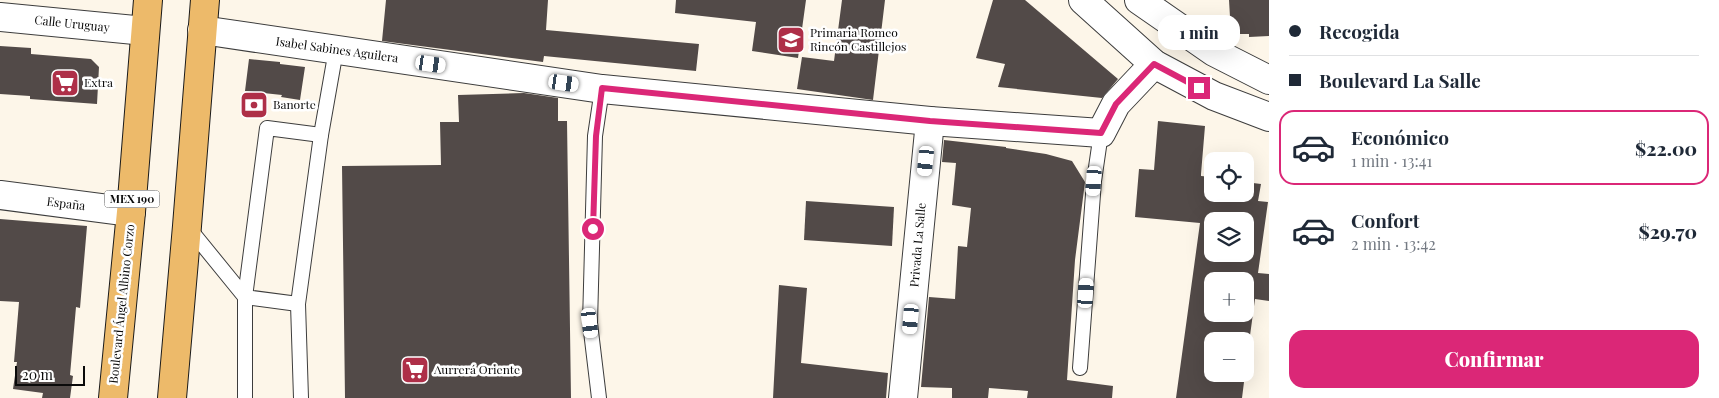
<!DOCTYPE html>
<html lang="es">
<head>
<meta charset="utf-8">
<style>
	body { margin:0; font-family:"Playfair Display",serif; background:#f2f2f3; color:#1f2937; height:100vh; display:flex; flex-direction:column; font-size:19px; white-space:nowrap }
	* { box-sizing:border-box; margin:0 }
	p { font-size:16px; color:#747a83 }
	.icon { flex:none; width:28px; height:28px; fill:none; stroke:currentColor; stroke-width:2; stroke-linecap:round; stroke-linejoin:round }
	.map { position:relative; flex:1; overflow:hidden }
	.panel { display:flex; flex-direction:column; background:#fff; width:450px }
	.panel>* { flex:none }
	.hud { display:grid; align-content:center; height:110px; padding:0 20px; background:#fff }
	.buttons { position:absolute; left:1204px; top:152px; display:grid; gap:10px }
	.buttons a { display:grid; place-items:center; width:50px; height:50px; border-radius:10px; background:#fff; box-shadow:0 5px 20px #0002; font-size:25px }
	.scale { position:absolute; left:15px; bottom:12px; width:70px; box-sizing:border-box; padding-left:5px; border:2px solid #0a0a0a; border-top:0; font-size:14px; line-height:18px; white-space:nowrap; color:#0a0a0a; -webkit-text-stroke:4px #fff; paint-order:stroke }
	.end { position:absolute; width:22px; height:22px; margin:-11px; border:6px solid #db2777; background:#fff; box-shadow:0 0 0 2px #fff }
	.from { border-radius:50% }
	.bubble { position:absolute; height:35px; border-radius:15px; background:#fff; box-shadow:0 5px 20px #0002; font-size:16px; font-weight:800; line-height:35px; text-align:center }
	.car { position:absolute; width:15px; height:30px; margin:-15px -8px; border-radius:6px; box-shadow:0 0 4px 1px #0007; background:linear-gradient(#fff 24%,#345 0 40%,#fff 0 76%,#345 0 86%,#fff 0) }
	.hud b { display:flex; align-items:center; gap:18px; height:48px; font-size:19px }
	.hud b+b { border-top:1px solid #e0e1e3 }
	.hud i { width:12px; height:12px; background:#1f2937 }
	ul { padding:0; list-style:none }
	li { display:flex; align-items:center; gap:15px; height:75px; margin:0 10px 8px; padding:0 10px; border:2px solid transparent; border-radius:15px }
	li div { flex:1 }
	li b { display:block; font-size:19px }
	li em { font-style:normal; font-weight:800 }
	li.current { border-color:#db2777 }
	li>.icon { width:45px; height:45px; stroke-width:1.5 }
	.button { display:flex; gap:10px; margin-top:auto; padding:10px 20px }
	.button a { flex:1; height:58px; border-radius:15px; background:#db2777; color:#fff; font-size:20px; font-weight:800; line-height:58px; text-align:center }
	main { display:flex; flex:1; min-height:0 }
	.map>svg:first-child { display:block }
	.building { fill:#524a48; fill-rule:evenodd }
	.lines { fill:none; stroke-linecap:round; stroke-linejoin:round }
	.lane-casing { stroke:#3d3d3d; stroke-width:16 }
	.street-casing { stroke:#3d3d3d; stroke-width:30 }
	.primary-casing { stroke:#1b1b1b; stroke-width:30 }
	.lane { stroke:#fff; stroke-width:14 }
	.street { stroke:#fff; stroke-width:28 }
	.primary { stroke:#edba6a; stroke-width:28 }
	.route { stroke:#db2777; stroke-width:6 }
	.labels { text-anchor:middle; stroke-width:5; stroke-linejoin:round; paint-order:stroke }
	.shield { fill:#fff; stroke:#545454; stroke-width:1 }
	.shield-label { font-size:11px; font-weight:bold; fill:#0a0a0a }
	.street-label { font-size:12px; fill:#0a0a0a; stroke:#fff }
	.poi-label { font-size:12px; fill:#0a0a0a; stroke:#fff; text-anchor:start }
</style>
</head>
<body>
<main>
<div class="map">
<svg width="1269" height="398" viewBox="0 0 1269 398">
	<rect width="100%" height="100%" fill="#fdf6e9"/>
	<g class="building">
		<path d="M 386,0 L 548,0 L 546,30 L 699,44 L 696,71 L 544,56 L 543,62 L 382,41 Z"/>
		<path d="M 676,0 L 806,0 L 798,58 L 752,51 L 756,22 L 675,13 Z"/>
		<path d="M 842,0 L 885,0 L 873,100 L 797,89 L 802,57 L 834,61 Z"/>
		<path d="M 993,0 L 1025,0 L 1118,79 L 1102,98 L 998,87 L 1005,64 L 976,58 Z"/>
		<path d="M 1229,0 L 1269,0 L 1269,36 L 1249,37 L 1249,34 L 1231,34 Z"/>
		<path d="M 0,46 L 31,48 L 31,54 L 91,59 L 99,67 L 97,104 L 30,99 L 30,96 L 0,94 Z"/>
		<path d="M 249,59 L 280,62 L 280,64 L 305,67 L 300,100 L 281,97 L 282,95 L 245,91 Z"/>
		<path d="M 524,93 L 558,98 L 558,121 L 567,121 L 571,398 L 345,398 L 342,166 L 441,165 L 440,122 L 459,122 L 458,95 Z"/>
		<path d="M 1158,121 L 1205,126 L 1201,174 L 1201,176 L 1212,177 L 1212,194 L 1245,194 L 1245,182 L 1261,184 L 1258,201 L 1268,202 L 1258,273 L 1269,274 L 1269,301 L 1255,299 L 1245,372 L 1245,341 L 1212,341 L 1212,374 L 1245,374 L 1242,398 L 1176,398 L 1200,223 L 1135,217 L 1139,169 L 1154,170 ZM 1212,221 L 1245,221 L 1245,254 L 1212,254 ZM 1212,281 L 1245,281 L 1245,314 L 1212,314 Z"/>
		<path d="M 944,140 L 1006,147 L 1006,148 L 1046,154 L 1072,161 L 1085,182 L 1075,260 L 1067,380 L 1113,386 L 1112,398 L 1027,398 L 1028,391 L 989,388 L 988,398 L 952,398 L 952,388 L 921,387 L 929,297 L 955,299 L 958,246 L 967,247 L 971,208 L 952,205 L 956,163 L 942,162 Z"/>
		<path d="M 806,201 L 894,207 L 892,246 L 804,240 Z"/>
		<path d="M 0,219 L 87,226 L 80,308 L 76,307 L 70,375 L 73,376 L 70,398 L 42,398 L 43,393 L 13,389 L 17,362 L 14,362 L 19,302 L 0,301 Z"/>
		<path d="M 779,285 L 807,288 L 801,363 L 888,373 L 886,398 L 773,398 Z"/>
	</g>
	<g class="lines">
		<defs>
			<g id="lane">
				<path d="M 188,227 L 245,297 L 298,304"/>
				<path d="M 1080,368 L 1094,181 L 1101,133"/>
				<path d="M 245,398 L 245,297 L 267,128 L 321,135"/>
				<path d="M 301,398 L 298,304 L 321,135 L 336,50"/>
				<path d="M 599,398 L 590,323 L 595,136 L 602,89"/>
			</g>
			<g id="street">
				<path d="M 1083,0 L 1154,64 L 1214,96 L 1269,117"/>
				<path d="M 1139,0 L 1214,52 L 1269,80"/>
				<path d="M 0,17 L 145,31"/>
				<path d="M 202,30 L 602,89 L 930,121 L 1101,133 L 1116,104 L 1154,64"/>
				<path d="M 0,195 L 131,212"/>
				<path d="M 903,398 L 930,121"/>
			</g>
			<g id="primary">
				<path d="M 113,398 L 131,212 L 148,0"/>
				<path d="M 172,398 L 187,226 L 205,0"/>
			</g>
		</defs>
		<use href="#lane" class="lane-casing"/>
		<use href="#street" class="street-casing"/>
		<use href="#primary" class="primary-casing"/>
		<use href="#lane" class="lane"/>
		<use href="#street" class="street"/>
		<use href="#primary" class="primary"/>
	</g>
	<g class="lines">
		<path class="route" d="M 593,229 L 596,136 L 602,88 L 930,121 L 1101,133 L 1116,104 L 1154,64 L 1199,88"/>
	</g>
	<defs>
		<symbol id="school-square" viewBox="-11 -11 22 22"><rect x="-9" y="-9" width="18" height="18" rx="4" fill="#ae2f48" stroke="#fff"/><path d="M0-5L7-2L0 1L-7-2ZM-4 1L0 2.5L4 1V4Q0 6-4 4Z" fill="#fff"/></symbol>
		<symbol id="supermarket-square" viewBox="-11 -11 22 22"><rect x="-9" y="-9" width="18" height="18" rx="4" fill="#ae2f48" stroke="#fff"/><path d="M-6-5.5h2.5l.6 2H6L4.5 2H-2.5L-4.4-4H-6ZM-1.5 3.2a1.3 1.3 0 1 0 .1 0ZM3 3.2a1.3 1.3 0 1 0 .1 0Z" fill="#fff"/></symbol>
		<symbol id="bank-square" viewBox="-11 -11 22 22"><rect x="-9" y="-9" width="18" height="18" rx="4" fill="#ae2f48" stroke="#fff"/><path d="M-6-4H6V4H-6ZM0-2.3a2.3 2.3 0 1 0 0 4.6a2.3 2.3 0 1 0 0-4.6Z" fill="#fff"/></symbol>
	</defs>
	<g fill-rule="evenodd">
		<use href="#school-square" x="775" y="24" width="32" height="32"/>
		<use href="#supermarket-square" x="49" y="67" width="32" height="32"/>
		<use href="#bank-square" x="238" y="89" width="32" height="32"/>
		<use href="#supermarket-square" x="399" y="354" width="32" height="32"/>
	</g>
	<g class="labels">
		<rect class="shield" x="104.5" y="190.5" width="55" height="17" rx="4"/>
		<g class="shield-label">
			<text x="132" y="203">MEX 190</text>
		</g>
		<g class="street-label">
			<text transform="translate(72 24) rotate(6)" y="4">Calle Uruguay</text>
			<text transform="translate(337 50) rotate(8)" y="4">Isabel Sabines Aguilera</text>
			<text transform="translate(66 204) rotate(7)" y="4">España</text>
			<text transform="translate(918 245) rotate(-85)" y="4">Privada La Salle</text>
			<text transform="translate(122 304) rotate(-84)" y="4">Boulevard Ángel Albino Corzo</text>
		</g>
		<g class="poi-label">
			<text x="810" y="37">Primaria Romeo<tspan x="810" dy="14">Rincón Castillejos</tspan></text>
			<text x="84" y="87">Extra</text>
			<text x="273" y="109">Banorte</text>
			<text x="434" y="374">Aurrerá Oriente</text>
		</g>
	</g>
</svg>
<div class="buttons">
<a><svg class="icon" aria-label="locate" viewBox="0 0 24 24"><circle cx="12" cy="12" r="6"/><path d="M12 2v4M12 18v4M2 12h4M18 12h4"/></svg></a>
<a><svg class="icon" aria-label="layers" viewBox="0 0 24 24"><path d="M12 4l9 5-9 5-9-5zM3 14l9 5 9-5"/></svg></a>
<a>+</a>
<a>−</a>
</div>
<div class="scale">20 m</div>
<i class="end from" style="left:593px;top:229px"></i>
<i class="end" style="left:1199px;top:88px"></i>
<div class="bubble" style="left:1158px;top:15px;width:82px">1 min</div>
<i class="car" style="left:431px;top:64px;rotate:98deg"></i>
<i class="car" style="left:564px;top:83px;rotate:98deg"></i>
<i class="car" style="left:926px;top:161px;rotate:186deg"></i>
<i class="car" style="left:1094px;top:181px;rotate:184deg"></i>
<i class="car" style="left:1086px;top:293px;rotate:4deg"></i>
<i class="car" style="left:911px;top:319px;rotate:185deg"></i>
<i class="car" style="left:590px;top:323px;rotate:173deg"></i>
</div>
<section class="panel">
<div class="hud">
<b><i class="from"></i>Recogida</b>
<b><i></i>Boulevard La Salle</b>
</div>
<ul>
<li class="current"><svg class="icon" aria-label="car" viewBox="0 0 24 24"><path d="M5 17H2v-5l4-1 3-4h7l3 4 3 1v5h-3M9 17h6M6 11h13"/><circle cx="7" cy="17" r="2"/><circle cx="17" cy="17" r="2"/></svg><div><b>Económico</b><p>1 min · 13:41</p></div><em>$22.00</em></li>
<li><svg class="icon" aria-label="car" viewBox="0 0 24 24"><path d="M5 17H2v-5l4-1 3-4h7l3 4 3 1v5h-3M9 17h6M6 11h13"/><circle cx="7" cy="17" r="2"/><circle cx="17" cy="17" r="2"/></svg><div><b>Confort</b><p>2 min · 13:42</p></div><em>$29.70</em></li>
</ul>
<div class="button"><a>Confirmar</a></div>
</section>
</main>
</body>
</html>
